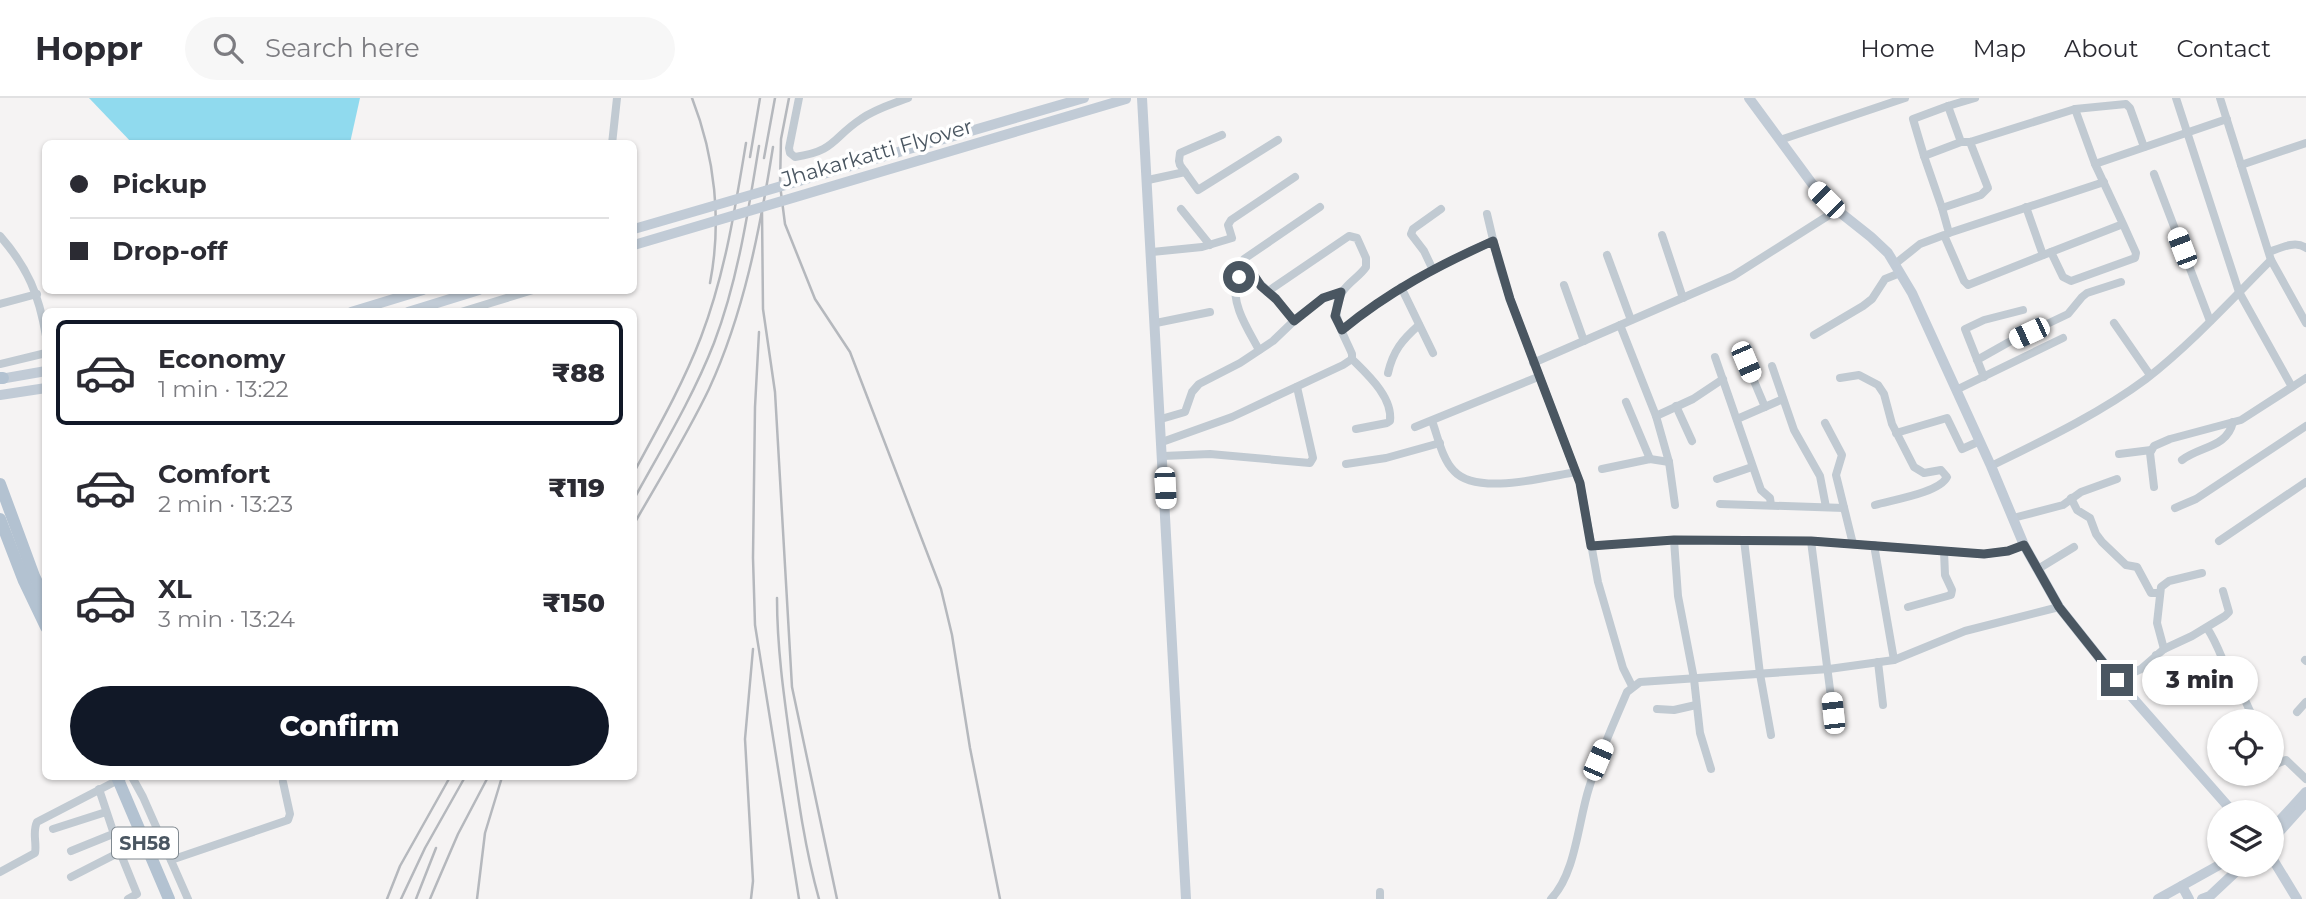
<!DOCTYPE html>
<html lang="en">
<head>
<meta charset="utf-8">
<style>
	body { margin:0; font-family:Montserrat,sans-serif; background:#f7f7f7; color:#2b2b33; height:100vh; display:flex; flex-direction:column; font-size:26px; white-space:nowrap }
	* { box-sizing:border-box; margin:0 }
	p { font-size:23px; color:#7c7c81 }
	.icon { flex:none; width:38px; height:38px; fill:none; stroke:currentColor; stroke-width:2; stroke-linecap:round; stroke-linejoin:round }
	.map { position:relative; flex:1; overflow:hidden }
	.side { position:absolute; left:42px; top:210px; width:595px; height:472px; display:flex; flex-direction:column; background:#fff; border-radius:10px; box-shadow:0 2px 5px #0004 }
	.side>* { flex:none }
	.top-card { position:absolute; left:42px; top:42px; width:595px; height:154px; border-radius:10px; box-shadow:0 2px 5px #0004; display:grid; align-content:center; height:154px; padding:0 28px; background:#fff }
	.fabs { position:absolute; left:2207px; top:611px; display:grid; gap:14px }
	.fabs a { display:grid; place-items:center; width:77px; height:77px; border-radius:50%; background:#fff; box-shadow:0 2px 5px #0004; font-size:35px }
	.end { position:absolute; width:32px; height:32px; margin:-16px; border:9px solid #4a5661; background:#fff; box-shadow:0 0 0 4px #fff }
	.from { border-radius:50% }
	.bubble { position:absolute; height:49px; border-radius:24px; background:#fff; box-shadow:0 2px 5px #0004; font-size:23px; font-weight:800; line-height:49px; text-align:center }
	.car { position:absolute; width:21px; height:42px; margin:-21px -10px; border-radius:9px; box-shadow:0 0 5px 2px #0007; background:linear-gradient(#fff 24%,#345 0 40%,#fff 0 76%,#345 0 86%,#fff 0) }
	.top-card b { display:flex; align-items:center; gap:24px; height:66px; font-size:26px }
	.top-card b+b { border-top:2px solid #e1e1e2 }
	.top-card i { width:18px; height:18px; background:#2b2b33 }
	ul { padding:12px 0 0; list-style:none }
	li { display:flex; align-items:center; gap:21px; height:105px; margin:0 14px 10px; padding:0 14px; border:4px solid transparent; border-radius:10px }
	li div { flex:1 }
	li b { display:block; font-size:26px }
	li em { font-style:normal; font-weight:800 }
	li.on { border-color:#111827 }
	li>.icon { width:63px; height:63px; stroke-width:1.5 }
	.action { display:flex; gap:14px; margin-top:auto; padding:14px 28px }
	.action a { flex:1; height:80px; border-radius:42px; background:#111827; color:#fff; font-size:28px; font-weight:800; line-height:80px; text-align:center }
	header { display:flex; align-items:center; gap:42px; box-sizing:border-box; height:98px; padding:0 35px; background:#fff; border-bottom:2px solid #e1e1e2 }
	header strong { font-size:33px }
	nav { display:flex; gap:38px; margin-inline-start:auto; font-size:24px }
	.search { width:490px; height:63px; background:#f7f7f7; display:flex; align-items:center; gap:18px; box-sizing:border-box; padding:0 24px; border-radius:38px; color:#7c7c81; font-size:26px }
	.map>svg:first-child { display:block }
	.water { fill:#90daee }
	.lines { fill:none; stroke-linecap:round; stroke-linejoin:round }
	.street { stroke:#c1cad2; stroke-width:8 }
	.secondary { stroke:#c1cbd6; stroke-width:10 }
	.primary { stroke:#b3c2d1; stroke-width:12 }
	.rail { stroke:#b5b8bd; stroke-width:2.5 }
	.secondary-bridge { stroke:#c1cbd6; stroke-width:10 }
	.route { stroke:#4a5661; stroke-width:9 }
	.labels { text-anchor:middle; stroke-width:7; stroke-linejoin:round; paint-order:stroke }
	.shield { fill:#fff; stroke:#808990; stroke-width:2 }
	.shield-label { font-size:19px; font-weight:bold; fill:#4a5661 }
	.street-label { font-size:21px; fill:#4a5661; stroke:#fff }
</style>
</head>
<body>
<header>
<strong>Hoppr</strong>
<div class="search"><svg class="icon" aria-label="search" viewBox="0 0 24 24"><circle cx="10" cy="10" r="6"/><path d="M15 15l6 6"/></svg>Search here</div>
<nav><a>Home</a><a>Map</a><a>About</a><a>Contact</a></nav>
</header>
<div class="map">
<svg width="2306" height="801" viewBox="0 0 2306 801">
	<rect width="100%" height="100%" fill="#f5f3f3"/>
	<path class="water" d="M 89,0 L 360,0 L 350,45 L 133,46 Z"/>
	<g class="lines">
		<g class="street">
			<path d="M 799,0 L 789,50 L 790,55 L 795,59 C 836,53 832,40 861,21 C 875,11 892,6 908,0"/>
			<path d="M 1975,0 L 1948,8 L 1961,44 L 1970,44 L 2075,11 L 2095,66 L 2227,21"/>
			<path d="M 2176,0 L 2239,194 L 2292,289"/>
			<path d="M 2220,0 L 2271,162 L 2306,225"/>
			<path d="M 2075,11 L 2126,6 L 2130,10 L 2144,49"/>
			<path d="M 1222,37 L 1180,55 L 1179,63 L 1180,67 L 1198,92 L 1278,42"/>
			<path d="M 1780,42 L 1905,0"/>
			<path d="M 1961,44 L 1924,58 L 1942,110 L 1981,97 L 1988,90 L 1970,44"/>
			<path d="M 612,46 L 617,0"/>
			<path d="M 1924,58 L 1913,21 L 1948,8"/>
			<path d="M 2095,66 L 2123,126 L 2051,154 L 2063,179 L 2071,183 L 2135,160 L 2136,155 L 2123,126"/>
			<path d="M 2241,67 L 2306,45"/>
			<path d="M 2154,76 L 2210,223"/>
			<path d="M 1148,82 L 1185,74"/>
			<path d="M 2026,109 L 2043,157"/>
			<path d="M 1942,110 L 1949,135 L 1947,136"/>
			<path d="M 1181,111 L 1210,147"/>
			<path d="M 1487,116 L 1500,171 L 1510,201 L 1580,385 L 1598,484 L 1623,570 L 1632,588"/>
			<path d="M 1949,135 L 2104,84"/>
			<path d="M 1662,137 L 1683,200"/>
			<path d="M 0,138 C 28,170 39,197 46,238"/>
			<path d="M 1152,154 L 1202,149 L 1232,140 L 1228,127 L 1231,122 L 1295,79"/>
			<path d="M 2269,154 C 2280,150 2296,142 2306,150"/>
			<path d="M 1607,157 L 1631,222"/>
			<path d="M 1895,166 L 1920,146 L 1944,137 L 1964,183 L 1968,187 L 2051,154"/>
			<path d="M 1433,172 L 1424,153 L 1411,136 L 1413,131 L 1441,111"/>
			<path d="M 1250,173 L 1236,182 C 1231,207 1248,231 1259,252"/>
			<path d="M 1564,187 L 1584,243"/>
			<path d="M 1401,189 L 1433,255"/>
			<path d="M 0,206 L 37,196"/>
			<path d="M 461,214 L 533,192"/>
			<path d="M 1294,223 L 1276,200 L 1256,182 L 1244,161 L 1320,109"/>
			<path d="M 1156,225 L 1210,214"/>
			<path d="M 2114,225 L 2150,277"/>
			<path d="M 1620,227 L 1656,318 L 1669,364 L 1675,407"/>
			<path d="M 1342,232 C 1388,194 1439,167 1493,143"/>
			<path d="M 1814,237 L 1863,208 L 1872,201 L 1885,181 L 1900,175"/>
			<path d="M 1715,259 L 1761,392 L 1770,400 L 1771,407"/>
			<path d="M 1352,261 C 1367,276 1393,299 1390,323 L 1387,325 L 1356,331"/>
			<path d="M 1977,262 L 2009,244 L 2068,216 L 2082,199 L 2087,195 L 2121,184"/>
			<path d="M 1746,264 L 1765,309"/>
			<path d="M 1533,265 L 1733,178 L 1837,112"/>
			<path d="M 0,266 L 46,255"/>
			<path d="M 1772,268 L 1794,332 L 1820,378 L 1826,409"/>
			<path d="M 1388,275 C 1393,253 1402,242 1419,227"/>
			<path d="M 1984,279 L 1965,231 L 1984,222 L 2023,212"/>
			<path d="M 1840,280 L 1859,277 L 1878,287 L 1884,296 L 1892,326 L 1914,369 L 1924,375 L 1941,372 L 1947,379 C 1939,395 1892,402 1875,407"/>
			<path d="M 1956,292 L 2063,240"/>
			<path d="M 1626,304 L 1650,361"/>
			<path d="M 1676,308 L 1692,343"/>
			<path d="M 1656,318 L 1693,301 L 1723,281"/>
			<path d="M 1161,321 L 1185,314 L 1192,294 L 1199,286 L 1240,265 L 1273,243 L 1298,219 L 1323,200 L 1341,194"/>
			<path d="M 1737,321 L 1783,301"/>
			<path d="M 1432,323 C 1438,339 1442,361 1454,373 C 1477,398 1545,379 1576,374"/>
			<path d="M 1825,325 L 1842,357 L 1836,377 L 1853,446"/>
			<path d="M 1415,329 L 1538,279"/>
			<path d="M 1896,335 L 1947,320 L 1962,351 L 1980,343"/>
			<path d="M 1162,344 L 1232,319 L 1343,267 L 1352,261 L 1352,256 C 1344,236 1327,214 1343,193 C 1349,184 1360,178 1366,169 L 1366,160 L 1357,140 L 1349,138 L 1267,194"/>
			<path d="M 2119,356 L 2151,352"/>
			<path d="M 1163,358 L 1210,356 L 1310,365 L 1313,360 L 1297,289"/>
			<path d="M 2182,362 C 2200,348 2227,350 2233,324"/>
			<path d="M 1346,366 L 1386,360 L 1440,345"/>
			<path d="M 1991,368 C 2044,342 2099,316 2146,281 C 2191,246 2231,202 2271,162"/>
			<path d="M 1602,371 L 1650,361 L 1669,364"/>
			<path d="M 1717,381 L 1752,369"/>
			<path d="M 2154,389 L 2150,355 L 2154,348 L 2170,341 L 2241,322 L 2306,280"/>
			<path d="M 2071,400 L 2077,412 L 2090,420 L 2096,436 L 2102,444 L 2126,467 L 2137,469 L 2151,495 L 2160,495"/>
			<path d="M 1720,406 L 1844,410"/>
			<path d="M 2175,410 L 2196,401 L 2306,328"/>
			<path d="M 2013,420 L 2063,407 L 2081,394 L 2117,381"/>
			<path d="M 1674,442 L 1678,498 L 1694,581 L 1700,635 L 1711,671"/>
			<path d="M 1744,442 L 1760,576 L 1771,637"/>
			<path d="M 1811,443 L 1833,615"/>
			<path d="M 2219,443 L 2306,384"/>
			<path d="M 1874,447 L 1894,562"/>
			<path d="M 1591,448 L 1674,442 L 1811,443 L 1984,456 L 2008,453 L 2024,447"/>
			<path d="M 2038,471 L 2074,449"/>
			<path d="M 1908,509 L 1951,497 L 1952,492 L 1945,477 L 1944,453"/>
			<path d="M 2207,530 C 2218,546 2223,565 2232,582 C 2241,596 2249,606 2253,623"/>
			<path d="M 2164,551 L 2157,525 L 2161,489 L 2169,483 L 2202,475"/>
			<path d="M 2156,557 L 2164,580 L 2167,598"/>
			<path d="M 2305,562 L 2306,563"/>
			<path d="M 1878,564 L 1883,607"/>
			<path d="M 2117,582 L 2141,571 L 2164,551 L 2192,538 L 2225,518 L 2229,514 L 2223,493"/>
			<path d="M 1657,611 L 1674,612 L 1696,607"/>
			<path d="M 2297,614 L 2306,604"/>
			<path d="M 2272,664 L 2276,666 L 2286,662 L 2306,681"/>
			<path d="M 132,679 L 143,699 L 188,801"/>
			<path d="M 99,691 L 120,754 L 137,796 L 128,801"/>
			<path d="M 53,731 L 106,714"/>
			<path d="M 71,753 L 113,736"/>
			<path d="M 171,762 L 288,722 L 290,716 L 283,684"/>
			<path d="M 0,774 L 35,755 C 37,745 32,734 37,724 L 122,680"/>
			<path d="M 71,779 L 120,754"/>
			<path d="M 1380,794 L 1380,801"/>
			<path d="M 1551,801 C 1576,775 1578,724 1589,690 C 1599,657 1614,625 1627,594 L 1640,584 L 1829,571 L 1894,562 L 1965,533 L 2059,509"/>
		</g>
		<g class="secondary">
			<path d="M 1142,0 L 1186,801"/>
			<path d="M 1749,0 L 1816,91 L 1837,112 L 1871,139 L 1888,155 L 1912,195 L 1991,368 L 2024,447 L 2059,509 L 2117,582 L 2233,714"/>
			<path d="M 351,214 L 423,192"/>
			<path d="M 408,214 L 479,192"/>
			<path d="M 0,281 L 46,273"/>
			<path d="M 0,297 L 46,290"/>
			<path d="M 2272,731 L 2306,694"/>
			<path d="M 2272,742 L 2306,704"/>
			<path d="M 2272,760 L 2297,801"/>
			<path d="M 2182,788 L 2189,801"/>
			<path d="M 2158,801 L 2221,766"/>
			<path d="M 2202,801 L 2210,798 L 2244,766"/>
		</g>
		<g class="primary">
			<path d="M 0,280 L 3,280"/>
			<path d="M 0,386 L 34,478 L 46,503"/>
			<path d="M 0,421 L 24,483 L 46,529"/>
			<path d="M 117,679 L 169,801"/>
		</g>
		<g class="rail">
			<path d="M 692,0 C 715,59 722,123 710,185"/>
			<path d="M 789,0 L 781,41 L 780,87 L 785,126 L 815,201 L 850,254 L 941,491 L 952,537 L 970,650 L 1000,801"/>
			<path d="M 750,59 L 760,0"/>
			<path d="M 764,60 L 775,0"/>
			<path d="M 762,114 L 763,211 L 775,294 L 792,589 L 837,801"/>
			<path d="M 759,234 L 755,309 L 753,460 L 755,527 L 799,801"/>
			<path d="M 634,374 C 658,330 683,286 701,239 C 725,176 735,111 746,45"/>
			<path d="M 634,401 C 662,350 693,299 714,245 C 738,182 748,114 759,48"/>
			<path d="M 634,426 C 659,382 687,337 709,291 C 744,215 760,131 773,49"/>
			<path d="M 777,500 C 777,550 784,599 791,649 C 798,700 805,751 819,801"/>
			<path d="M 387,801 L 400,768 L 450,679"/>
			<path d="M 401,801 L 425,750 L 465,679"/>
			<path d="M 416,801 L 436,750"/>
			<path d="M 430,801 L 458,736 L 488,679"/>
			<path d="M 477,801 L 485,735 L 502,679"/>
			<path d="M 751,801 L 753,783 L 745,641 L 753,551"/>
		</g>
		<g class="secondary-bridge">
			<path d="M 634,131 L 1084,0"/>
			<path d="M 634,147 L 1126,1"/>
		</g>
	</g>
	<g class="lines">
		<path class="route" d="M 1239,179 L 1251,173 L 1261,188 L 1276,201 L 1294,223 L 1323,200 L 1341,194 L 1335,218 L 1342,232 C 1388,194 1439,167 1493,143 L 1510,201 L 1580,385 L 1591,448 L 1674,442 L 1811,443 L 1984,456 L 2008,453 L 2024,447 L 2059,509 L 2117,582"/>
	</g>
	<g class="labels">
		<rect class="shield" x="112" y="729.5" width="66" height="31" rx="5"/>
		<g class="shield-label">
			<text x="145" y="752">SH58</text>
		</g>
		<g class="street-label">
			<text transform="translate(877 55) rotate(-16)" y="7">Jhakarkatti Flyover</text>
		</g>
	</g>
</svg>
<div class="fabs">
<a><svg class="icon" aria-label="locate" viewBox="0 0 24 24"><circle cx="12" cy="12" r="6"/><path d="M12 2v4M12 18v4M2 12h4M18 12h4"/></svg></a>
<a><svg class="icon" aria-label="layers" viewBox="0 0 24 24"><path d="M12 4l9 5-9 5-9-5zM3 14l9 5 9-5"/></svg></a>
</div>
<i class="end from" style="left:1239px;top:179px"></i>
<i class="end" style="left:2117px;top:582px"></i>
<div class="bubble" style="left:2142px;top:558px;width:116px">3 min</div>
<i class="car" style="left:1826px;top:102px;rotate:315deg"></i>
<i class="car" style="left:2182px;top:150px;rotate:339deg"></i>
<i class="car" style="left:2029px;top:235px;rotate:245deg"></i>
<i class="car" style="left:1746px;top:264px;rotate:157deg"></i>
<i class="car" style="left:1165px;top:390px;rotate:177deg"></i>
<i class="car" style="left:1833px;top:615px;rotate:354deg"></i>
<i class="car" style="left:1598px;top:662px;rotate:23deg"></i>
<div class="top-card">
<b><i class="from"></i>Pickup</b>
<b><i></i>Drop-off</b>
</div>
<section class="side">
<ul>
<li class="on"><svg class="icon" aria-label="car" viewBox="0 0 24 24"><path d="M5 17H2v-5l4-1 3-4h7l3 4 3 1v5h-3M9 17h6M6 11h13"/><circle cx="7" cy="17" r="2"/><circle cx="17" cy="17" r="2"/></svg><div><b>Economy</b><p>1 min · 13:22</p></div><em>₹88</em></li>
<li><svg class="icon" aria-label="car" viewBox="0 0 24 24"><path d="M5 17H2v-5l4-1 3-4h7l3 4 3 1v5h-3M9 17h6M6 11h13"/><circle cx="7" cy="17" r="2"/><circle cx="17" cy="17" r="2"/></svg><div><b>Comfort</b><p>2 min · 13:23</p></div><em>₹119</em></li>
<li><svg class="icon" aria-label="car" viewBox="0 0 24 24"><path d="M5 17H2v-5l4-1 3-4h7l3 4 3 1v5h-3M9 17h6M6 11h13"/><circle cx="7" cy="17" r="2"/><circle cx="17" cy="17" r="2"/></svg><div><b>XL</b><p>3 min · 13:24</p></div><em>₹150</em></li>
</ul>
<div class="action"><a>Confirm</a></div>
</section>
</div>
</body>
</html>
